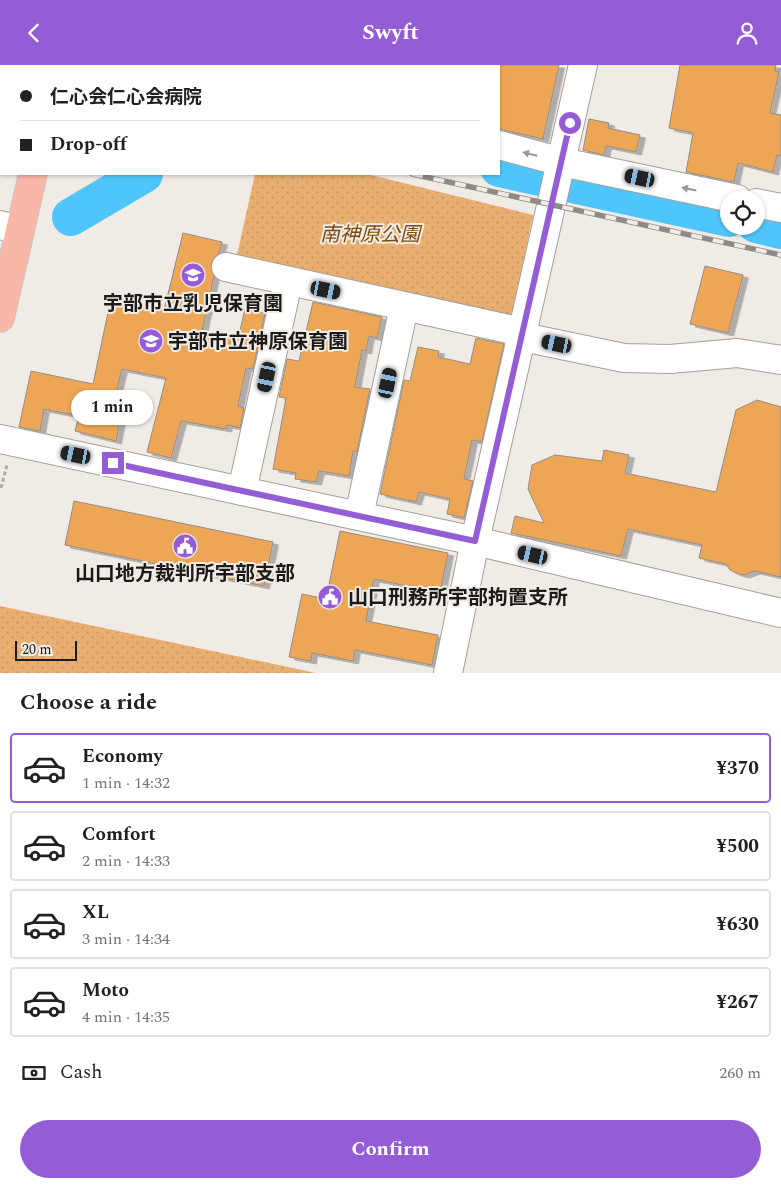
<!DOCTYPE html>
<html lang="en">
<head>
<meta charset="utf-8">
<style>
	body { margin:0; font-family:Spectral,"Noto Sans JP",serif; background:#f2f2f2; color:#202124; height:100vh; display:flex; flex-direction:column; font-size:19px; white-space:nowrap }
	* { box-sizing:border-box; margin:0 }
	p { font-size:16px; color:#757577 }
	.icon { flex:none; width:28px; height:28px; fill:none; stroke:currentColor; stroke-width:2; stroke-linecap:round; stroke-linejoin:round }
	.map { position:relative; height:608px; overflow:hidden }
	.panel { display:flex; flex-direction:column; background:#fff; flex:1 }
	.panel>* { flex:none }
	.banner { position:absolute; left:0px; top:0px; width:500px; height:110px; box-shadow:0 1px 4px #0004; display:grid; align-content:center; height:110px; padding:0 20px; background:#fff }
	.tools { position:absolute; left:720px; top:125px; display:grid; gap:10px }
	.tools a { display:grid; place-items:center; width:45px; height:45px; border-radius:50%; background:#fff; box-shadow:0 1px 4px #0004; font-size:25px }
	.scale { position:absolute; left:15px; bottom:12px; width:62px; box-sizing:border-box; padding-left:5px; border:2px solid #1d1b19; border-top:0; font-size:14px; line-height:18px; white-space:nowrap; color:#1d1b19; -webkit-text-stroke:4px #f1ebe6; paint-order:stroke }
	.end { position:absolute; width:22px; height:22px; margin:-11px; border:6px solid #955dd5; background:#fff; box-shadow:0 0 0 2px #fff }
	.from { border-radius:50% }
	.bubble { position:absolute; height:35px; border-radius:18px; background:#fff; box-shadow:0 1px 4px #0004; font-size:16px; font-weight:700; line-height:35px; text-align:center }
	.car { position:absolute; width:15px; height:30px; margin:-15px -8px; border-radius:6px; box-shadow:0 0 4px 1px #0007; background:linear-gradient(#222 24%,#8ab4d8 0 40%,#222 0 76%,#8ab4d8 0 86%,#222 0) }
	.banner b { display:flex; align-items:center; gap:18px; height:48px; font-size:19px }
	.banner b+b { border-top:1px solid #e0e0e0 }
	.banner i { width:12px; height:12px; background:#202124 }
	ul { padding:0; list-style:none }
	li { display:flex; align-items:center; gap:15px; height:70px; margin:0 10px 8px; padding:0 10px; border:2px solid #e0e0e0; border-radius:5px }
	li div { flex:1 }
	li b { display:block; font-size:19px }
	li em { font-style:normal; font-weight:700 }
	li.on { border-color:#955dd5 }
	li>.icon { width:45px; height:45px; stroke-width:1.5 }
	h2 { padding:0 20px; font-size:22px; line-height:60px }
	.pay { display:flex; align-items:center; gap:12px; height:55px; padding:0 20px; font-size:19px }
	.pay p { margin-inline-start:auto }
	.primary-button { display:flex; gap:10px; margin-top:auto; padding:10px 20px }
	.primary-button a { flex:1; height:58px; border-radius:30px; background:#955dd5; color:#fff; font-size:20px; font-weight:700; line-height:58px; text-align:center }
	header { display:flex; justify-content:space-between; align-items:center; height:65px; padding:0 20px; background:#955dd5; color:#fff; font-size:22px; font-weight:700 }
	.map>svg:first-child { display:block }
	.park { fill:url(#park-dots) }
	.lines { fill:none; stroke-linecap:round; stroke-linejoin:round }
	.river { stroke:#4fc6fb; stroke-width:38 }
	.building { fill:#eda654; stroke:#928d88; filter:url(#shadow) }
	.minor-casing { stroke:#a59f9a; stroke-width:30 }
	.highway-casing { stroke:#c9c8c8; stroke-width:30 }
	.path { stroke:#b1aca8; stroke-width:3; stroke-dasharray:4 2.5; stroke-linecap:butt }
	.minor { stroke:#fff; stroke-width:28 }
	.highway { stroke:#f9b7a7; stroke-width:28 }
	.rail-casing { stroke:#8e8a86; stroke-width:5.5 }
	.rail { stroke:#f1ebe6; stroke-width:4; stroke-dasharray:11; stroke-linecap:butt }
	.oneway { fill:#999898 }
	.route { stroke:#955dd5; stroke-width:6 }
	.labels { text-anchor:middle; stroke-width:4; stroke-linejoin:round; paint-order:stroke }
	.park-label { font-size:20px; font-style:italic; fill:#7b4c0d; stroke:#f1ebe6 }
	.poi-label { font-size:20px; font-weight:bold; fill:#1d1b19; stroke:#f1ebe6 }
</style>
</head>
<body>
<header><svg class="icon" aria-label="back" viewBox="0 0 24 24"><path d="M15 5l-7 7 7 7"/></svg>Swyft<svg class="icon" aria-label="person" viewBox="0 0 24 24"><circle cx="12" cy="8" r="4"/><path d="M4 21q1-7 8-7t8 7"/></svg></header>
<div class="map">
<svg width="781" height="608" viewBox="0 0 781 608">
	<defs>
		<pattern id="park-dots" width="8" height="8" patternUnits="userSpaceOnUse" patternTransform="scale(1.25)"><rect width="8" height="8" fill="#e8af70"/><path d="M2 2h.1M6 6h.1" fill="none" stroke="#c79660" stroke-width="1.8" stroke-linecap="round"/></pattern>
		<filter id="shadow"><feDropShadow dx="5.5" dy="3" stdDeviation="0" flood-color="#0004"/></filter>
	</defs>
	<rect width="100%" height="100%" fill="#f1ebe6"/>
	<g class="park">
		<path d="M 255,109 L 367,109 L 533,150 L 511,257 L 235,199 Z"/>
		<path d="M 0,541 L 316,608 L 0,608 Z"/>
	</g>
	<g class="lines">
		<g class="river">
			<path d="M 499,103 L 729,153"/>
			<path d="M 71,152 L 144,109"/>
			<path d="M 756,159 L 781,165"/>
		</g>
	</g>
	<g class="building">
		<path d="M 499,0 L 559,0 L 543,74 L 499,64 Z"/>
		<path d="M 680,0 L 776,0 L 775,6 L 779,7 L 770,48 L 781,50 L 781,91 L 777,90 L 773,107 L 738,98 L 734,117 L 686,107 L 693,68 L 669,63 Z"/>
		<path d="M 589,54 L 609,58 L 608,63 L 640,70 L 636,87 L 606,81 L 604,90 L 583,85 Z"/>
		<path d="M 183,168 L 222,177 L 219,188 L 211,198 L 214,211 L 202,266 L 238,274 L 245,244 L 265,248 L 253,304 L 246,303 L 238,341 L 244,343 L 240,363 L 227,360 L 226,364 L 181,356 L 171,393 L 147,387 L 166,313 L 122,304 L 110,353 L 120,355 L 116,376 L 75,366 L 79,351 L 44,344 L 40,366 L 19,362 L 31,306 L 93,319 L 111,233 L 164,245 Z"/>
		<path d="M 705,201 L 743,210 L 728,268 L 690,259 Z"/>
		<path d="M 313,237 L 382,252 L 377,273 L 369,271 L 366,286 L 362,285 L 355,322 L 370,324 L 357,387 L 353,386 L 349,411 L 319,406 L 316,417 L 295,414 L 296,408 L 273,404 L 286,333 L 279,332 L 287,294 L 299,296 Z"/>
		<path d="M 476,273 L 504,279 L 482,377 L 472,375 L 464,414 L 473,416 L 464,453 L 447,449 L 450,434 L 419,427 L 416,437 L 380,429 L 404,315 L 410,316 L 418,282 L 439,286 L 438,292 L 470,299 Z"/>
		<path d="M 757,335 L 781,342 L 781,512 L 755,506 L 744,510 L 736,508 L 730,505 L 726,499 L 699,493 L 702,480 L 628,464 L 621,491 L 511,468 L 515,451 L 544,458 L 528,424 L 532,400 L 555,390 L 602,396 L 604,385 L 629,390 L 625,408 L 716,427 L 736,345 Z"/>
		<path d="M 74,436 L 273,477 L 264,521 L 65,480 Z"/>
		<path d="M 340,466 L 448,488 L 440,528 L 374,514 L 366,556 L 438,570 L 432,600 L 355,585 L 353,596 L 312,588 L 311,596 L 289,592 L 302,529 L 326,534 Z"/>
	</g>
	<g class="lines">
		<defs>
			<g id="minor">
				<path d="M 196,0 L 200,1"/>
				<path d="M 257,1 L 257,0"/>
				<path d="M 499,80 L 562,97 L 737,134"/>
				<path d="M 756,138 L 781,143"/>
				<path d="M 0,160 L 20,165"/>
				<path d="M 226,202 L 509,264 L 523,272 L 624,293 L 670,294 L 737,288 L 781,295"/>
				<path d="M 0,374 L 475,476 L 781,548"/>
				<path d="M 242,426 L 288,217"/>
				<path d="M 359,451 L 404,242"/>
				<path d="M 448,608 L 475,476 L 583,0"/>
			</g>
			<g id="highway">
				<path d="M 16,1 L 17,0"/>
				<path d="M 57,1 L 57,0"/>
				<path d="M 0,73 L 1,67"/>
				<path d="M 0,253 L 33,109"/>
			</g>
		</defs>
		<use href="#minor" class="minor-casing"/>
		<use href="#highway" class="highway-casing"/>
		<path class="path" d="M 1,423 L 7,400"/>
		<use href="#minor" class="minor"/>
		<use href="#highway" class="highway"/>
		<defs>
			<g id="rail">
				<path d="M 47,0 L 50,1"/>
				<path d="M 412,109 L 781,190"/>
			</g>
		</defs>
		<use href="#rail" class="rail-casing"/>
		<use href="#rail" class="rail"/>
	</g>
	<defs><path id="oneway-solid" d="M-6-.8H1V-3.2L6.5 0L1 3.2V.8H-6Z" transform="scale(1.25)"/></defs>
	<g class="oneway">
		<use href="#oneway-solid" transform="translate(530 89) rotate(-166)"/>
		<use href="#oneway-solid" transform="translate(689 124) rotate(-168)"/>
	</g>
	<g class="lines">
		<path class="route" d="M 113,398 L 475,476 L 570,58"/>
	</g>
	<defs>
		<symbol id="school-disc" viewBox="-11 -11 22 22"><circle r="9.5" fill="#955dd5" stroke="#f1ebe6"/><path d="M0-5L7-2L0 1L-7-2ZM-4 1L0 2.5L4 1V4Q0 6-4 4Z" fill="#fff"/></symbol>
		<symbol id="civic-disc" viewBox="-11 -11 22 22"><circle r="9.5" fill="#955dd5" stroke="#f1ebe6"/><path d="M-.6-6.5H3V-4.5H.6V-3L4-1V1h2V6H-6V1h2V-1L-.6-3ZM-1.2 2.5V6h2.4V2.5Z" fill="#fff"/></symbol>
	</defs>
	<g fill-rule="evenodd">
		<use href="#school-disc" x="179" y="196" width="28" height="28"/>
		<use href="#school-disc" x="137" y="262" width="28" height="28"/>
		<use href="#civic-disc" x="171" y="467" width="28" height="28"/>
		<use href="#civic-disc" x="316" y="518" width="28" height="28"/>
	</g>
	<g class="labels">
		<g class="park-label">
			<text x="370" y="176">南神原公園</text>
		</g>
		<g class="poi-label">
			<text x="193" y="245">宇部市立乳児保育園</text>
			<text x="168" y="283" text-anchor="start">宇部市立神原保育園</text>
			<text x="185" y="515">山口地方裁判所宇部支部</text>
			<text x="348" y="539" text-anchor="start">山口刑務所宇部拘置支所</text>
		</g>
	</g>
</svg>
<div class="tools">
<a><svg class="icon" aria-label="locate" viewBox="0 0 24 24"><circle cx="12" cy="12" r="6"/><path d="M12 2v4M12 18v4M2 12h4M18 12h4"/></svg></a>
</div>
<div class="scale">20 m</div>
<i class="end from" style="left:570px;top:58px"></i>
<i class="end" style="left:113px;top:398px"></i>
<div class="bubble" style="left:71px;top:325px;width:82px">1 min</div>
<i class="car" style="left:640px;top:113px;rotate:282deg"></i>
<i class="car" style="left:326px;top:225px;rotate:102deg"></i>
<i class="car" style="left:557px;top:279px;rotate:282deg"></i>
<i class="car" style="left:267px;top:312px;rotate:192deg"></i>
<i class="car" style="left:388px;top:318px;rotate:12deg"></i>
<i class="car" style="left:76px;top:390px;rotate:282deg"></i>
<i class="car" style="left:533px;top:490px;rotate:283deg"></i>
<div class="banner">
<b><i class="from"></i>仁心会仁心会病院</b>
<b><i></i>Drop-off</b>
</div>
</div>
<section class="panel">
<h2>Choose a ride</h2>
<ul>
<li class="on"><svg class="icon" aria-label="car" viewBox="0 0 24 24"><path d="M5 17H2v-5l4-1 3-4h7l3 4 3 1v5h-3M9 17h6M6 11h13"/><circle cx="7" cy="17" r="2"/><circle cx="17" cy="17" r="2"/></svg><div><b>Economy</b><p>1 min · 14:32</p></div><em>¥370</em></li>
<li><svg class="icon" aria-label="car" viewBox="0 0 24 24"><path d="M5 17H2v-5l4-1 3-4h7l3 4 3 1v5h-3M9 17h6M6 11h13"/><circle cx="7" cy="17" r="2"/><circle cx="17" cy="17" r="2"/></svg><div><b>Comfort</b><p>2 min · 14:33</p></div><em>¥500</em></li>
<li><svg class="icon" aria-label="car" viewBox="0 0 24 24"><path d="M5 17H2v-5l4-1 3-4h7l3 4 3 1v5h-3M9 17h6M6 11h13"/><circle cx="7" cy="17" r="2"/><circle cx="17" cy="17" r="2"/></svg><div><b>XL</b><p>3 min · 14:34</p></div><em>¥630</em></li>
<li><svg class="icon" aria-label="car" viewBox="0 0 24 24"><path d="M5 17H2v-5l4-1 3-4h7l3 4 3 1v5h-3M9 17h6M6 11h13"/><circle cx="7" cy="17" r="2"/><circle cx="17" cy="17" r="2"/></svg><div><b>Moto</b><p>4 min · 14:35</p></div><em>¥267</em></li>
</ul>
<div class="pay"><svg class="icon" aria-label="cash" viewBox="0 0 24 24"><path d="M3 7h18v10H3z"/><circle cx="12" cy="12" r="2"/></svg>Cash<p>260 m</p></div>
<div class="primary-button"><a>Confirm</a></div>
</section>
</body>
</html>
